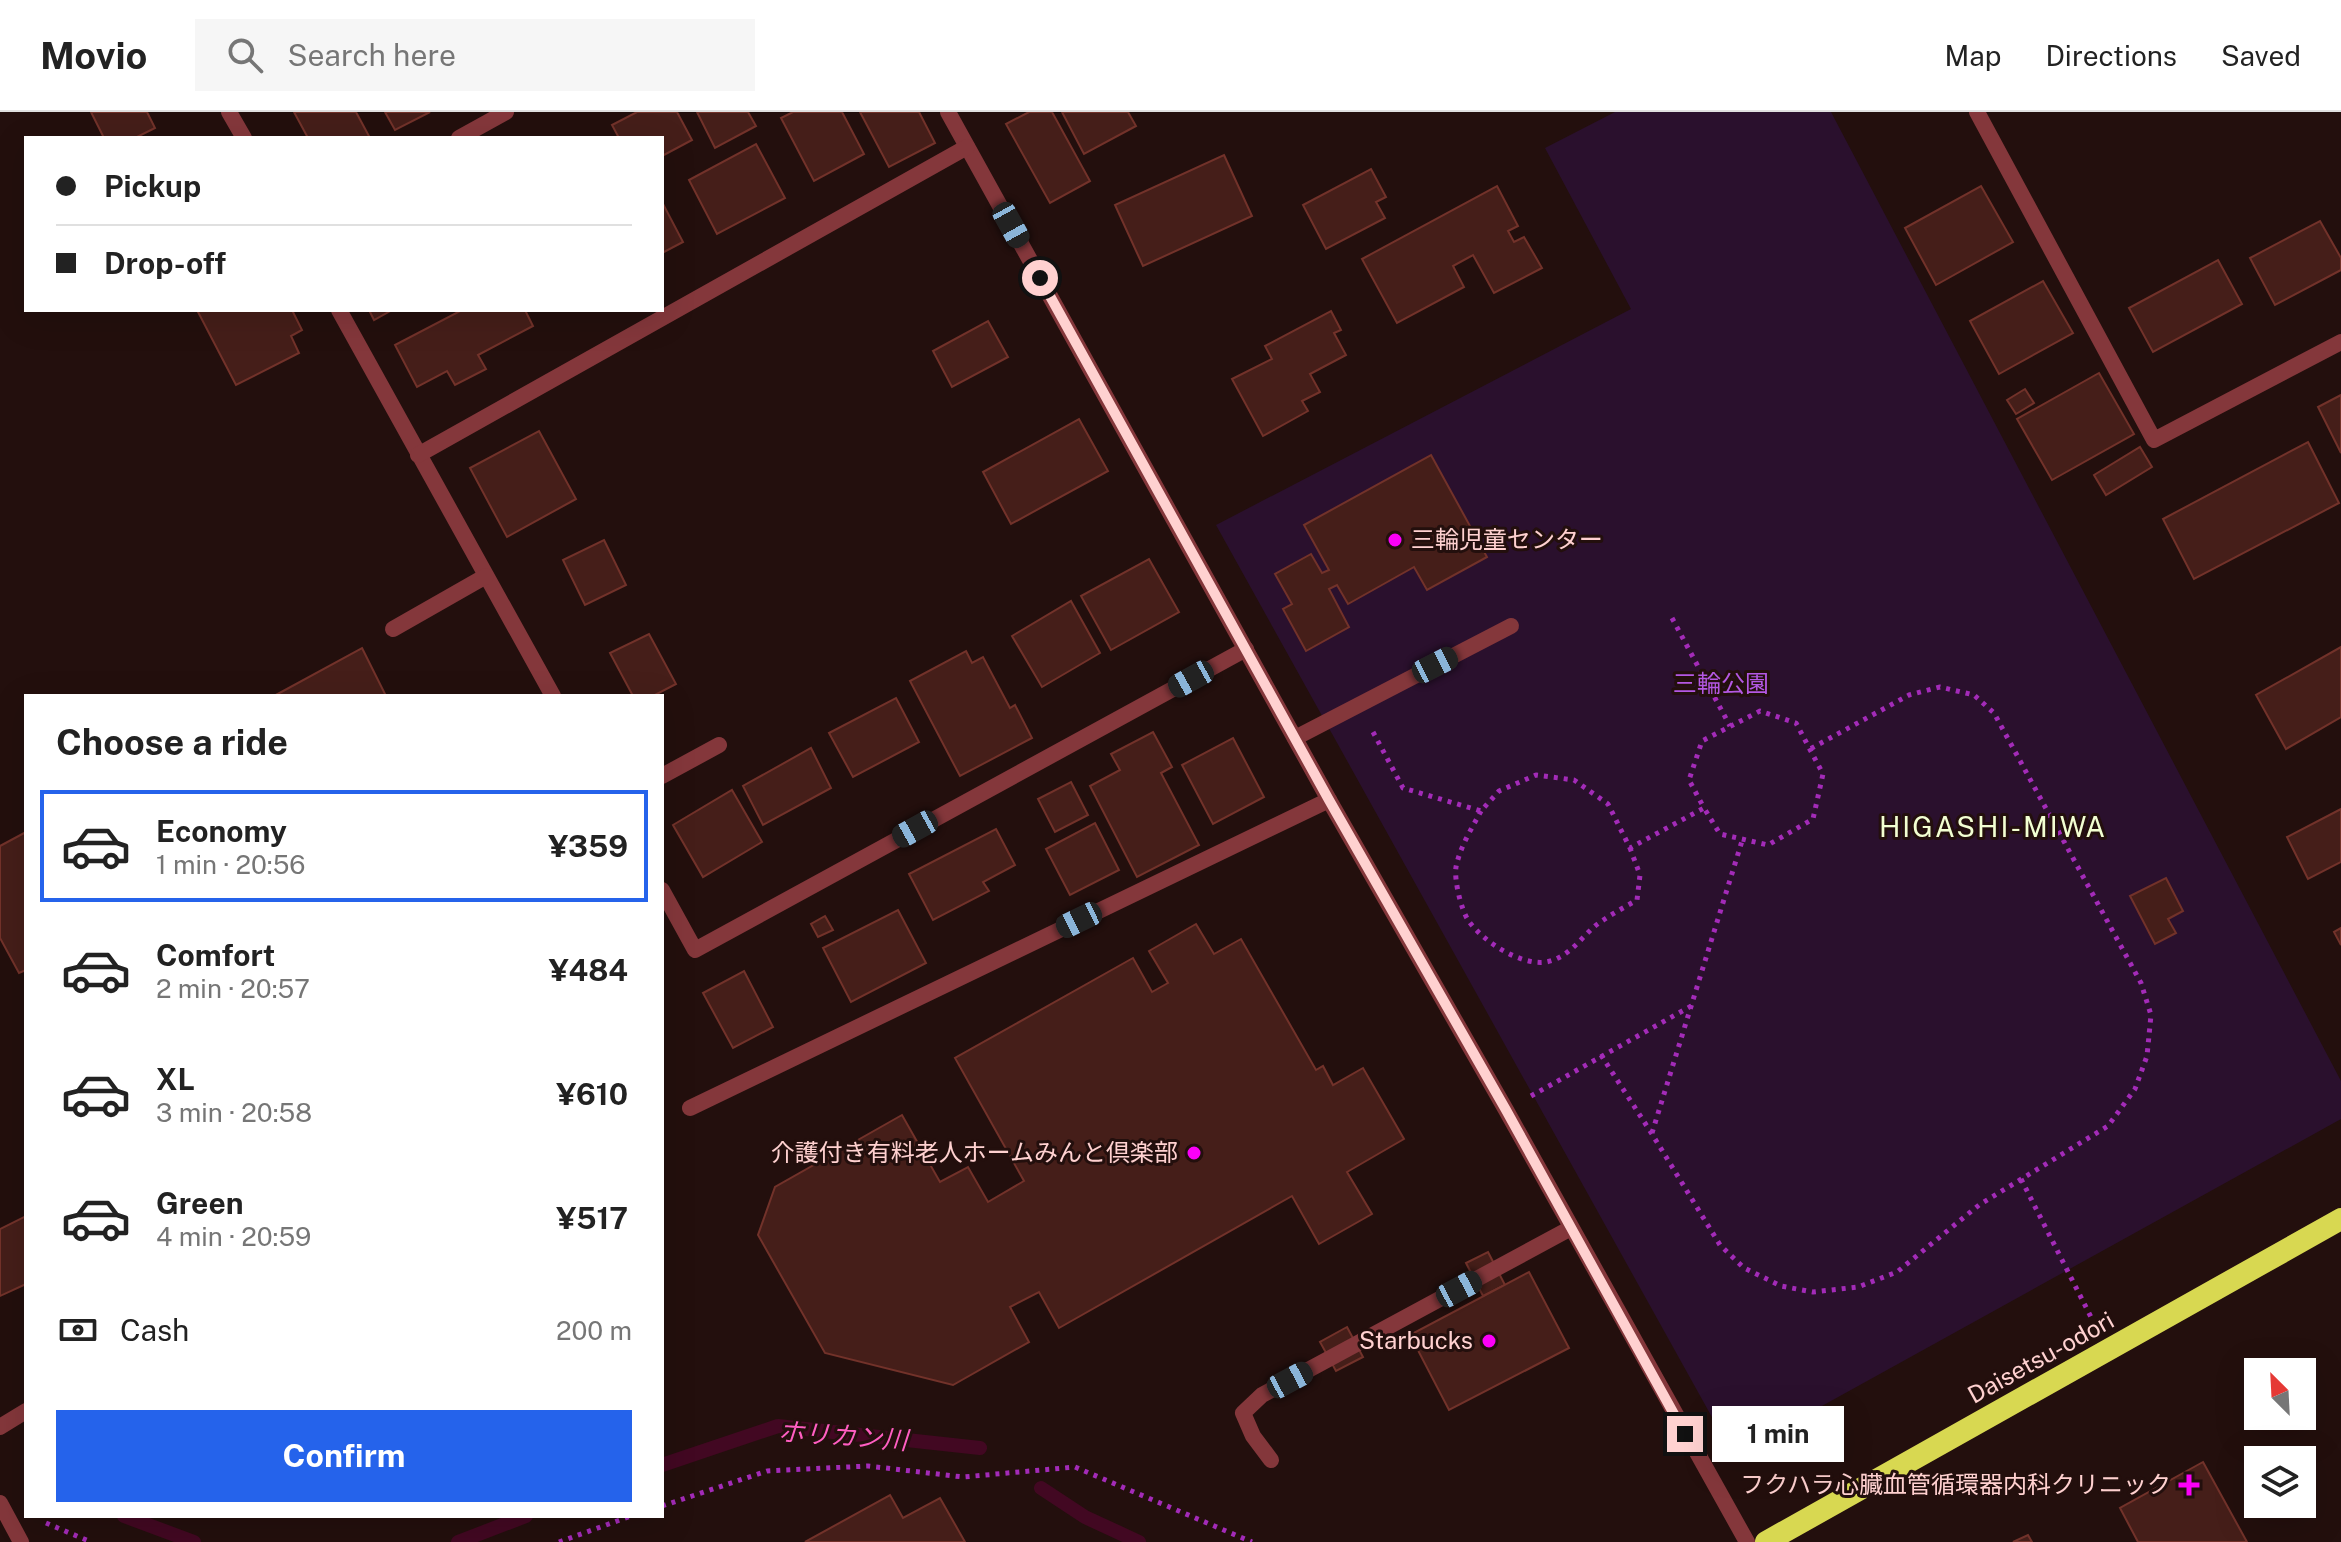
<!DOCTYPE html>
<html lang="en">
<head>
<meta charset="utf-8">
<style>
	body { margin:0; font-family:"Public Sans","Noto Sans JP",sans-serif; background:#f6f6f6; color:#222; height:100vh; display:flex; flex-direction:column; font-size:30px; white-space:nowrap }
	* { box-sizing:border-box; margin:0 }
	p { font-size:26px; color:#767676 }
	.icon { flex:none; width:44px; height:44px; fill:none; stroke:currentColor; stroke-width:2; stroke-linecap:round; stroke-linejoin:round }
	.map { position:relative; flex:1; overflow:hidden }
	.side { position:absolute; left:24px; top:582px; width:640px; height:824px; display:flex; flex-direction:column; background:#fff; border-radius:0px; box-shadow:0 8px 32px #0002 }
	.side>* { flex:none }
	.banner { position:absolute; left:24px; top:24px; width:640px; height:176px; border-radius:0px; box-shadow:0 8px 32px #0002; display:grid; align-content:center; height:176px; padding:0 32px; background:#fff }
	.needle { width:52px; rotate:336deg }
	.tools { position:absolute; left:2244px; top:1246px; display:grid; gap:16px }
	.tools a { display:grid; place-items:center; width:72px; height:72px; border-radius:0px; background:#fff; box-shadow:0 8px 32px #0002; font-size:40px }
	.end { position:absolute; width:36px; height:36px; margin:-18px; border:10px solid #ffd1d0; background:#111; box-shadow:0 0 0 4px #111 }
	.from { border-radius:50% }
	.bubble { position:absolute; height:56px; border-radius:0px; background:#fff; box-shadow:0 8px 32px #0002; font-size:26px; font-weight:700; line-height:56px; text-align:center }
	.car { position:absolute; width:24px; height:48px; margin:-24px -12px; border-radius:10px; box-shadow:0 0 6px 2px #0007; background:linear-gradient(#222 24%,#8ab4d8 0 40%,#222 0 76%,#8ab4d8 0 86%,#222 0) }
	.banner b { display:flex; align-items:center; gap:28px; height:76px; font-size:30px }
	.banner b+b { border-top:2px solid #e0e0e0 }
	.banner i { width:20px; height:20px; background:#222 }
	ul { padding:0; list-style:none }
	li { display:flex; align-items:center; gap:24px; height:112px; margin:0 16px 12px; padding:0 16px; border:4px solid transparent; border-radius:0px }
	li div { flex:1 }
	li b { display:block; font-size:30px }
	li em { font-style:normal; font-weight:700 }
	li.selected { border-color:#2563eb }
	li>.icon { width:72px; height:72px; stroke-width:1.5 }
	h2 { padding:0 32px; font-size:36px; line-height:96px }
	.pay { display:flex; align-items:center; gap:20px; height:88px; padding:0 32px; font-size:30px }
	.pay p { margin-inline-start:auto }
	.primary-button { display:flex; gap:16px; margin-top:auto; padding:16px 32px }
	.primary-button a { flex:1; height:92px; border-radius:0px; background:#2563eb; color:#fff; font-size:32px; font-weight:700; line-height:92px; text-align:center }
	header { display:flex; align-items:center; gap:48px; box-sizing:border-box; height:112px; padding:0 40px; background:#fff; border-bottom:2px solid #e0e0e0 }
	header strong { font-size:38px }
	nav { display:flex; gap:44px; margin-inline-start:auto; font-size:28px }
	.search { width:560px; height:72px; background:#f6f6f6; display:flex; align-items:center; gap:20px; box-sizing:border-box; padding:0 28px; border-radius:0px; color:#767676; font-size:30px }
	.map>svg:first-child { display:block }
	.green { fill:#2a102d }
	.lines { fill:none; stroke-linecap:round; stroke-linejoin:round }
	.stream { stroke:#420822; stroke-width:14 }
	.building { fill:#451e19; stroke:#72322a; stroke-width:2 }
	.path { stroke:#a32bb8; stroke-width:5; stroke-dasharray:4 6; stroke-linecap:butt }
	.service { stroke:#84373b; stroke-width:16 }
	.minor { stroke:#84373b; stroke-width:16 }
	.tertiary { stroke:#84373b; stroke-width:16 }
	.trunk { stroke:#d8d851; stroke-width:22 }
	.route { stroke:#ffd1d0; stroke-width:10 }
	.poi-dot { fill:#fb00f7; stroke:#230f0d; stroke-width:3 }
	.labels { text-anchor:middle; stroke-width:6; stroke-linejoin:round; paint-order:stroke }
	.poi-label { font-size:24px; fill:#ffd1d0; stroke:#230f0d; text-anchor:end }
	.park-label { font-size:24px; fill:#b458e3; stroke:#230f0d }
	.street-label { font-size:24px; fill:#ffd1d0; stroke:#230f0d }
	.water-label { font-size:26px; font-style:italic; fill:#ff5ec2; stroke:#230f0d }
	.quarter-label { font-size:28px; letter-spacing:2px; fill:#f2ffd2; stroke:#230f0d }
</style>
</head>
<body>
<header>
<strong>Movio</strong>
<div class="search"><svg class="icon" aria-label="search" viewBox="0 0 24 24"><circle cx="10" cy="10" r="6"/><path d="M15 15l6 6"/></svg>Search here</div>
<nav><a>Map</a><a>Directions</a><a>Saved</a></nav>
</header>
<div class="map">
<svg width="2341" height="1430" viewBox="0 0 2341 1430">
	<rect width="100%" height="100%" fill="#230f0d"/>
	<path class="green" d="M 1615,0 L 1831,0 L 2341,969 L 2341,1007 L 1733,1343 L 1216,413 L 1631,197 L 1545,36 Z"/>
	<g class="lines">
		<g class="stream">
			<path d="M 662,1353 L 778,1314 L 980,1336"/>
			<path d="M 1041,1376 L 1085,1405 L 1139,1430"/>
			<path d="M 124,1404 L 194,1430"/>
			<path d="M 458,1430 L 526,1404"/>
		</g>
	</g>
	<g class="building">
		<path d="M 91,0 L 147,0 L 155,16 L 135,26 L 104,26 Z"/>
		<path d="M 294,0 L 356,0 L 370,26 L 308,26 Z"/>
		<path d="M 385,0 L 430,0 L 395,18 Z"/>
		<path d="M 637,0 L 677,0 L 692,28 L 662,44 L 662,26 L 619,26 L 612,13 Z"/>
		<path d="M 697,0 L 748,0 L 756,14 L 715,36 Z"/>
		<path d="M 793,0 L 842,0 L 864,42 L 814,69 L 781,6 Z"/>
		<path d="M 860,0 L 919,0 L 935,31 L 889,55 Z"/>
		<path d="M 1029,0 L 1052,0 L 1090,69 L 1050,91 L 1006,12 Z"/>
		<path d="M 1062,0 L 1128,0 L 1136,14 L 1084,42 Z"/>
		<path d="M 756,32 L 785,86 L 717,122 L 689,68 Z"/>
		<path d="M 1224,43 L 1252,104 L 1143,154 L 1115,93 Z"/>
		<path d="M 1371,57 L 1386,85 L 1376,90 L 1385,106 L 1326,137 L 1303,93 Z"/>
		<path d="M 1497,74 L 1518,114 L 1508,119 L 1514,130 L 1524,125 L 1542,156 L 1494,181 L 1473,143 L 1453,154 L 1464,175 L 1397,211 L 1362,147 Z"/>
		<path d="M 1981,74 L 2013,130 L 1936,173 L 1905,116 Z"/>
		<path d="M 662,90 L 683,130 L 662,141 Z"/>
		<path d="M 2320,109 L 2341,146 L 2341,158 L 2275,193 L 2250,146 Z"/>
		<path d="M 2218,148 L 2242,192 L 2153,240 L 2129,196 Z"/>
		<path d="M 2043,169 L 2073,221 L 1999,262 L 1970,209 Z"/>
		<path d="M 197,198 L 292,198 L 302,218 L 291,224 L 299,241 L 236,273 Z"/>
		<path d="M 369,198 L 392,198 L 374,208 Z"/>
		<path d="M 462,198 L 525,198 L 533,214 L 478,243 L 486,257 L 455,273 L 447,259 L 417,275 L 395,233 Z"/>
		<path d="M 1331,199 L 1341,218 L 1334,221 L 1346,243 L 1310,262 L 1320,280 L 1302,289 L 1308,299 L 1263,324 L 1232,267 L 1272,247 L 1265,234 Z"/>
		<path d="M 988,209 L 1008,245 L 952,275 L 933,239 Z"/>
		<path d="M 2099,261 L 2134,322 L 2052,368 L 2017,307 Z"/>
		<path d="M 2025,277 L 2034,291 L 2016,302 L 2007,288 Z"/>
		<path d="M 2341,283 L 2341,341 L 2318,295 Z"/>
		<path d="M 1079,307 L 1108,359 L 1011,412 L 983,360 Z"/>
		<path d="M 539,319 L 576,387 L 507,425 L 470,356 Z"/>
		<path d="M 2308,330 L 2339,391 L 2194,467 L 2163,407 Z"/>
		<path d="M 2140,335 L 2152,355 L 2106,383 L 2094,363 Z"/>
		<path d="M 1431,343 L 1487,445 L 1427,478 L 1414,455 L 1348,492 L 1337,473 L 1329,477 L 1349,515 L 1306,539 L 1283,497 L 1292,492 L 1275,462 L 1311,442 L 1322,461 L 1329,458 L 1304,413 Z"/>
		<path d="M 604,428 L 626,473 L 585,493 L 563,448 Z"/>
		<path d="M 1149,447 L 1179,500 L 1111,538 L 1081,484 Z"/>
		<path d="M 1071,489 L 1100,541 L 1042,575 L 1012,524 Z"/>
		<path d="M 649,522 L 676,572 L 653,584 L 633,584 L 610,541 Z"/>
		<path d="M 2341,535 L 2341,605 L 2286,637 L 2256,583 Z"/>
		<path d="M 362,536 L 386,584 L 274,584 Z"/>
		<path d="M 966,539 L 972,551 L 983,545 L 1010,596 L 1015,593 L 1032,626 L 960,664 L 910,569 Z"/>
		<path d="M 896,586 L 919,630 L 853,665 L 829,621 Z"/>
		<path d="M 1153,620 L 1172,655 L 1161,661 L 1199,733 L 1137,765 L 1090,674 L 1120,658 L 1111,642 Z"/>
		<path d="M 1233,626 L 1264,685 L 1213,712 L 1182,653 Z"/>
		<path d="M 811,636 L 831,676 L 763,713 L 743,674 Z"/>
		<path d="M 1071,670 L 1088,703 L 1055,720 L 1038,687 Z"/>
		<path d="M 732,678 L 762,730 L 703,765 L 673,713 Z"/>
		<path d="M 2341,697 L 2341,750 L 2308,767 L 2287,725 Z"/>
		<path d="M 1095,711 L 1119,758 L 1070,783 L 1046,737 Z"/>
		<path d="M 996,717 L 1015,753 L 983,770 L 989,779 L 933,808 L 909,762 Z"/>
		<path d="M 26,720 L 26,858 L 19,861 L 0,826 L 0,734 Z"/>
		<path d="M 2166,766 L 2183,799 L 2168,807 L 2176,821 L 2155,832 L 2130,784 Z"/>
		<path d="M 898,798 L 926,851 L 851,890 L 823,836 Z"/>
		<path d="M 825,804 L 833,818 L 818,825 L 811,812 Z"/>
		<path d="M 1196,812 L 1214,842 L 1241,827 L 1316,958 L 1323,954 L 1333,973 L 1363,956 L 1404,1027 L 1347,1060 L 1372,1102 L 1319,1132 L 1292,1084 L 1059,1216 L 1039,1180 L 1010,1195 L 1029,1230 L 953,1273 L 825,1241 L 758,1123 L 775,1075 L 902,1003 L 940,1070 L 968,1055 L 988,1090 L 1024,1069 L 955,946 L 1133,846 L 1152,880 L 1168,871 L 1149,839 Z"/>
		<path d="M 2341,816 L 2341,833 L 2334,820 Z"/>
		<path d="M 744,859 L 773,915 L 733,936 L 703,881 Z"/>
		<path d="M 26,1104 L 26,1172 L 0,1184 L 0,1117 Z"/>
		<path d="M 1488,1140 L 1505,1173 L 1483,1184 L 1466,1151 Z"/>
		<path d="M 1529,1160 L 1569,1236 L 1449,1298 L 1410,1223 Z"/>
		<path d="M 1347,1215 L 1363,1245 L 1336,1259 L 1320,1230 Z"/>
		<path d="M 2203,1350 L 2247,1430 L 2138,1430 L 2120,1396 Z"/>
		<path d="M 890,1383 L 903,1406 L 940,1386 L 965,1430 L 805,1430 Z"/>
		<path d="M 2028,1423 L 2032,1430 L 2013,1430 Z"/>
	</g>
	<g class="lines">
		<g class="path">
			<path d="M 1672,506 L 1730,614"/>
			<path d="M 1373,620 L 1403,676 L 1481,699 L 1499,679 L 1536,663 L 1574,668 L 1608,692 L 1630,736 L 1704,696 L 1689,668 L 1702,629 L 1760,599 L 1796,611 L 1823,662 L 1813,707 L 1768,733 L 1720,722 L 1704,696"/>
			<path d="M 1481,699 C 1472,716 1460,735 1456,755 C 1454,768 1461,797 1468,808 C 1482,829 1521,854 1546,850 C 1568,846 1580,827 1595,814 C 1608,804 1623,796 1637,788 L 1640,763 L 1630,736"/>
			<path d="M 1601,943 L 1652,1022 L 1720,1133 L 1744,1156 L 1781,1174 L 1813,1180 L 1858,1175 L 1897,1160 L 1979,1093 L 2108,1014 L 2135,977 L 2147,944 L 2151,903 L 2141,871 L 1994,601 L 1974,583 L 1940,575 L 1909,583 L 1810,637"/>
			<path d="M 1531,984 L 1693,893"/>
			<path d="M 1652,1021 L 1742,729"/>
			<path d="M 2021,1067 L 2093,1209"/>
			<path d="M 662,1394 L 767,1359 L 868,1354 L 963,1365 L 1075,1355 L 1252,1430"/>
			<path d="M 46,1411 L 91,1430"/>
			<path d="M 559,1430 L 631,1404"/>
		</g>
		<g class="service">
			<path d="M 1295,626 L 1511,514"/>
			<path d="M 690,996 L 1329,688"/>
			<path d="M 0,1315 L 26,1299"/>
			<path d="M 1271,1348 L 1253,1324 L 1243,1301 L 1262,1283 L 1571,1116"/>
		</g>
		<g class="minor">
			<path d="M 229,0 L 244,26"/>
			<path d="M 948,0 L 1329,688 L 1506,998 L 1747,1430"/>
			<path d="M 1977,0 L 2154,328 L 2341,230"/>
			<path d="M 459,26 L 506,0"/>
			<path d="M 339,198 L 553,584"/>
			<path d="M 418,343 L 967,35"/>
			<path d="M 393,517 L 486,464"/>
			<path d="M 662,664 L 719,633"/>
			<path d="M 662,778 L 695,838 L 1246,537"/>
		</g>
		<path class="tertiary" d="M 0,1391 L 21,1430"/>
		<path class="trunk" d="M 1766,1430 L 2341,1107"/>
	</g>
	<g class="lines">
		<path class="route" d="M 1040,166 L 1329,688 L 1506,998 L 1685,1322"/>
	</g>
	<g class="poi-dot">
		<circle cx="1395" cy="428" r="8"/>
		<circle cx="1194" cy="1041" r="8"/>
		<circle cx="1489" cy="1229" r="8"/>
		<path d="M2185 1361h8v8h8v8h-8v8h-8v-8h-8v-8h8z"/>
	</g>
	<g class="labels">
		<g class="poi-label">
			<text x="1411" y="436" text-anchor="start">三輪児童センター</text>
			<text x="1178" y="1049">介護付き有料老人ホームみんと倶楽部</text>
			<text x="1473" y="1237">Starbucks</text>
			<text x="2171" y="1381">フクハラ心臓血管循環器内科クリニック</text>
		</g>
		<g class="park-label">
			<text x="1721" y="580">三輪公園</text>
		</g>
		<g class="street-label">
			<text transform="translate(2041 1246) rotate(-29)" y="8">Daisetsu-odori</text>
		</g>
		<g class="water-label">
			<text transform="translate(843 1324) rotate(4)" y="9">ホリカン川</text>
		</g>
		<g class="quarter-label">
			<text x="1993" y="725">HIGASHI-MIWA</text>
		</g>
	</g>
</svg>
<div class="tools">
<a><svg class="needle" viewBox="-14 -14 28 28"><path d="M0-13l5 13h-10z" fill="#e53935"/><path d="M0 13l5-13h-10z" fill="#767676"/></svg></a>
<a><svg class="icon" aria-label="layers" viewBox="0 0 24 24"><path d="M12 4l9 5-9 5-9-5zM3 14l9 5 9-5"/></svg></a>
</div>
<i class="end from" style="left:1040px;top:166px"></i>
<i class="end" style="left:1685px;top:1322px"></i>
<div class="bubble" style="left:1712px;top:1294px;width:132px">1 min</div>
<i class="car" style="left:1011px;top:113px;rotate:151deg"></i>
<i class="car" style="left:1435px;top:553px;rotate:63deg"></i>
<i class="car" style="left:1191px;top:567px;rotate:241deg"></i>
<i class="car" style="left:915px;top:717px;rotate:241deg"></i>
<i class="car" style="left:1079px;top:808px;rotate:244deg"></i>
<i class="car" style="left:1459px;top:1177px;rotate:62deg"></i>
<i class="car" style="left:1290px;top:1268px;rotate:62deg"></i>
<div class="banner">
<b><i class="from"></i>Pickup</b>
<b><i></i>Drop-off</b>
</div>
<section class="side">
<h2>Choose a ride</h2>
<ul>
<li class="selected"><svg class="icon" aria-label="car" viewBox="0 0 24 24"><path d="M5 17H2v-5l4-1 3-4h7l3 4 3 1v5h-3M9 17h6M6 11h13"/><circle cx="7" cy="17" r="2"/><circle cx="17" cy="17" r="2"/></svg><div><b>Economy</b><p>1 min · 20:56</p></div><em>¥359</em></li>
<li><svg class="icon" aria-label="car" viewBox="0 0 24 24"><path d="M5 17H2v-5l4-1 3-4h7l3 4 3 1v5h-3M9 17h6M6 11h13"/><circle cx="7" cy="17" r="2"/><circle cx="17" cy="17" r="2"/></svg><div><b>Comfort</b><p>2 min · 20:57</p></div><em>¥484</em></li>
<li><svg class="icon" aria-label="car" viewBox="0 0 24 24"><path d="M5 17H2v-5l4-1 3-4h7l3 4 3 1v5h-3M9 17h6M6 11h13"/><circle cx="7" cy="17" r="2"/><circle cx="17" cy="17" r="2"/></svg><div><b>XL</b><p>3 min · 20:58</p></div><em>¥610</em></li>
<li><svg class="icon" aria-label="car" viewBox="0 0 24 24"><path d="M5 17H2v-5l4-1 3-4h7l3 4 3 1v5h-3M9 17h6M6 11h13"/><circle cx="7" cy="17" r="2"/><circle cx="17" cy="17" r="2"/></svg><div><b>Green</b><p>4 min · 20:59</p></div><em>¥517</em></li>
</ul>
<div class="pay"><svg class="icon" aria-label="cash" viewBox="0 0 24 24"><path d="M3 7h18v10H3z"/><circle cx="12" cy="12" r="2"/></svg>Cash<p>200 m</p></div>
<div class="primary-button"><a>Confirm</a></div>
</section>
</div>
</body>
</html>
